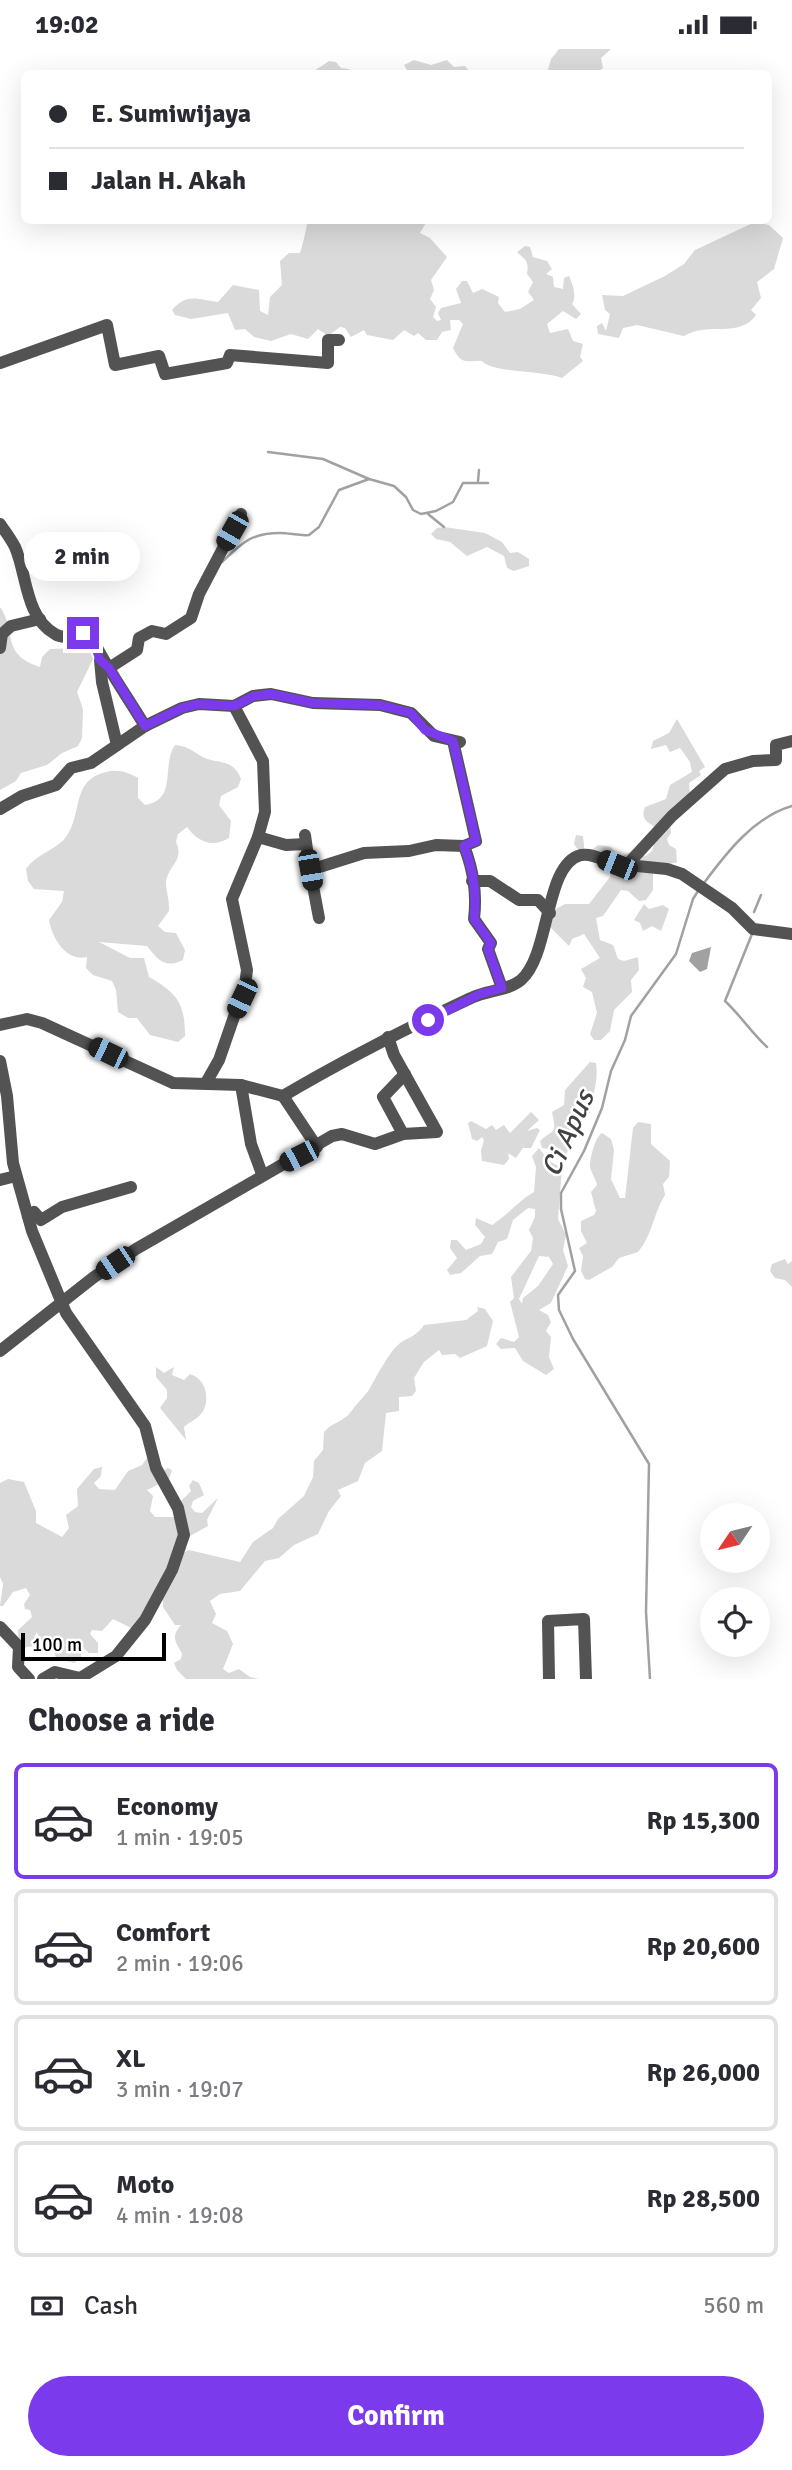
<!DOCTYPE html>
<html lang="en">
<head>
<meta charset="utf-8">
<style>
	body { margin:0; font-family:Signika,sans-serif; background:#f7f7f7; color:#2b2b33; height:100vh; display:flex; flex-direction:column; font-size:26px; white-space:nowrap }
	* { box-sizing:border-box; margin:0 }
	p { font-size:23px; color:#7c7c81 }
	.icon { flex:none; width:38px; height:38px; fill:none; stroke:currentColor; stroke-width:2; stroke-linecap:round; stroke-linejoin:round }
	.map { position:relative; height:1630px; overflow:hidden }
	.details { display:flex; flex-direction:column; background:#fff; flex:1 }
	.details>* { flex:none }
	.top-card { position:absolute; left:21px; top:21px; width:751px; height:154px; border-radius:10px; box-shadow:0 7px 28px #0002; display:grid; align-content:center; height:154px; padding:0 28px; background:#fff }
	.needle { width:46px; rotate:235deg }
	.controls { position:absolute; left:700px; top:1454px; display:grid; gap:14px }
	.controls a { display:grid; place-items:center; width:70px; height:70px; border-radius:50%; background:#fff; box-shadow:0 7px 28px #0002; font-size:35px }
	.scale { position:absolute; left:21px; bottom:18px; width:145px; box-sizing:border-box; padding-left:7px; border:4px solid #000; border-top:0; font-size:19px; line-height:24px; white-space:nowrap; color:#000; -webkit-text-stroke:5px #fff; paint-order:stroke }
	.end { position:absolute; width:32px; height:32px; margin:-16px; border:9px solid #7c3aed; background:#fff; box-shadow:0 0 0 4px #fff }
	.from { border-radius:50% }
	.bubble { position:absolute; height:49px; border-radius:24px; background:#fff; box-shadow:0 7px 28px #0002; font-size:23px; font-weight:800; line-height:49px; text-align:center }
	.car { position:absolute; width:21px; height:42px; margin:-21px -10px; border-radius:9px; box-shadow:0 0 5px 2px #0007; background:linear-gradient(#222 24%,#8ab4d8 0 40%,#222 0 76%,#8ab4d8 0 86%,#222 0) }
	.top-card b { display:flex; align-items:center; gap:24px; height:66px; font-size:26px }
	.top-card b+b { border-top:2px solid #e1e1e2 }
	.top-card i { width:18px; height:18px; background:#2b2b33 }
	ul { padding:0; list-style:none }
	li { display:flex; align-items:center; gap:21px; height:116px; margin:0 14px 10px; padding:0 14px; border:4px solid #e1e1e2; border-radius:10px }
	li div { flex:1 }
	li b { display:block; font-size:26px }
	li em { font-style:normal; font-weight:800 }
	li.active { border-color:#7c3aed }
	li>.icon { width:63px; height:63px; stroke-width:1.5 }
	h2 { padding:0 28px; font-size:32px; line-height:84px }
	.pay { display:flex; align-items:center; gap:18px; height:77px; padding:0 28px; font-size:26px }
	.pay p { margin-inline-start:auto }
	.button { display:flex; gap:14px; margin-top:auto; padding:14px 28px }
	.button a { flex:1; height:80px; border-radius:42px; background:#7c3aed; color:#fff; font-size:28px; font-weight:800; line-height:80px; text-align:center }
	.status { display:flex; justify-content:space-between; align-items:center; height:49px; padding:0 35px; background:#fff; direction:ltr }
	.status svg { height:19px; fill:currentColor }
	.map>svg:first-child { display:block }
	.green { fill:#dadada; fill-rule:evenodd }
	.water { fill:#a1a1a1 }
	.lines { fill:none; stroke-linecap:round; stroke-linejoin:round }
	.stream { stroke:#a1a1a1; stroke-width:2.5 }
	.minor { stroke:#535353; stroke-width:12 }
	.route { stroke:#7c3aed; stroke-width:9 }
	.labels { text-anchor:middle; stroke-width:5; stroke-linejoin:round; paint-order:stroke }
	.water-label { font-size:28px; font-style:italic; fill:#424242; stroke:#fff }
</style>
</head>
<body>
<div class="status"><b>19:02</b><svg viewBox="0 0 49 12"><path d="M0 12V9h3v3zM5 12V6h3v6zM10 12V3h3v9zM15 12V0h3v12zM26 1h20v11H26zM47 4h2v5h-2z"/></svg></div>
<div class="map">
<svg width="792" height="1630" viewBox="0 0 792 1630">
	<rect width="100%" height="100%" fill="#fff"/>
	<g class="green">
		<path d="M 559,0 L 611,0 L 601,9 L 603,19 L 596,24 L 547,24 L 551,10 Z"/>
		<path d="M 414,11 L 431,16 L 447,11 L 454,18 L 465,17 L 471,24 L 391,24 L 395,22 L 408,23 L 404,16 Z"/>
		<path d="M 329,12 L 336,13 L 341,19 L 349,20 L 353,24 L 311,24 Z"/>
		<path d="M 308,172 L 427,172 L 420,184 L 430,189 L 447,208 L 431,231 L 434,241 L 430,250 L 436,258 L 433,268 L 437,272 L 441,271 L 438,264 L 441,259 L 461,254 L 456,240 L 462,232 L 467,232 L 473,244 L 482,240 L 499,248 L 498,254 L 505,263 L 520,260 L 534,251 L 528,243 L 533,233 L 527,225 C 529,211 526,212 517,203 L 525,197 L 530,198 L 533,208 L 547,212 L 552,220 L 546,225 L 553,228 L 554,238 L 563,240 L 564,229 L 569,227 C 573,236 577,247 572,255 L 581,265 L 576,270 L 563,262 L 547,275 L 550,284 L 568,280 L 573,292 L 583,295 L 580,308 L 583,312 L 562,329 C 541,321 492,324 482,312 C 466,311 462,317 453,299 L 463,275 L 459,271 L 450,271 L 451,281 L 442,283 L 437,291 L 426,291 L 418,284 L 414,287 L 404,281 L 393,291 L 367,286 L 364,281 L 351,288 L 345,279 L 340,278 L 328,287 L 318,280 L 308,290 L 291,285 L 271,292 L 254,288 L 245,280 L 235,281 L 228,264 L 191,270 L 175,266 L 172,261 C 187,243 199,251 218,253 L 233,236 L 259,241 L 260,262 L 268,266 L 270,248 L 282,236 L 280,212 L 289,204 L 300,204 C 304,192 305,183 308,172 Z"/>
		<path d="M 755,173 L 769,176 L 783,189 L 774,220 L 757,233 L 761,249 L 751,261 L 756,266 C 739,290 709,272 684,287 L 637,276 L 623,279 L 619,289 L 598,285 L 597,277 L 602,274 L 606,282 L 610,265 L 605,261 L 602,246 L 623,247 L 665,227 L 684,215 L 695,201 Z"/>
		<path d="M 444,478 L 485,484 L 502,493 L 510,504 L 518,503 L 529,510 L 529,517 L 514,522 L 507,519 L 504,507 L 487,498 L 467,507 L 450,493 L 436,490 L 431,485 L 437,479 Z"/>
		<path d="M 0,558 C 17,582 0,605 40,618 L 42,608 L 50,600 L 81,599 L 90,602 L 93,610 L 77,643 L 83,660 L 82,689 L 78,697 L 62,704 L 47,716 L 21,724 L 16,732 L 0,741 Z"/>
		<path d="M 677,670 L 705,718 L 699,722 L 701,726 L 689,734 L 690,747 L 670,771 L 671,784 L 667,790 L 669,796 L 676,800 L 677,813 L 653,820 L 653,841 L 646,851 L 639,852 L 628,842 L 621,841 L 603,867 L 596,869 L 600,891 L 613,896 L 618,910 L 624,912 L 638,908 L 639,921 L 631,931 L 632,943 L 614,961 L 610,982 L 601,991 L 594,991 L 590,985 L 597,964 L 592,943 L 583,938 L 586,929 L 581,920 L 600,909 L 584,885 L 572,890 L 569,897 L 549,877 L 552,862 L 565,855 L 589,855 L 610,828 L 611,821 L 605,814 C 589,810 584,810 574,795 L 576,786 L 583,787 L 585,806 L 598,796 L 611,798 L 619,809 L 633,801 L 646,807 L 652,802 L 658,780 C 648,773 640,771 645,758 L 666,750 L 670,736 L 692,723 L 690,713 L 680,699 L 670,703 L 666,696 L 651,700 L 653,692 L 669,684 Z"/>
		<path d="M 175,696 C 194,698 197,708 211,711 C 225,714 235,714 241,730 L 238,738 L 221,747 L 219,756 L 231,772 L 229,789 C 212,799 198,793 187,778 L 178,785 L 176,793 C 185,812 167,817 166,834 C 166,843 170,853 169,862 L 158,877 L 165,883 L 176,884 L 185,901 L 183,911 C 165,920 158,911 147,897 L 99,893 L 130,909 L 144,909 L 149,928 C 177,944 185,954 185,987 L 178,993 L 150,986 L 137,969 L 128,969 L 118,963 L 116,941 L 112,932 L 93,926 L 86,919 L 87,908 C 67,913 52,890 49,871 L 62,853 L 64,842 L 34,840 L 28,832 L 26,820 C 37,804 58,801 68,785 C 82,762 72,731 106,723 C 118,720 127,723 138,729 L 138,749 L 145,756 C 178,751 161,716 175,696 Z"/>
		<path d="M 644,855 L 649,860 L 663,856 L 669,860 L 661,882 L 652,877 L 643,882 L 640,874 L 634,871 Z"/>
		<path d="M 590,1013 L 596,1014 C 599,1033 592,1046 590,1064 L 578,1068 L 582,1079 L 573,1089 L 566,1106 L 560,1107 L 556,1101 L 542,1099 L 540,1092 C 554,1079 557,1087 552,1063 L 564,1056 L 565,1041 Z"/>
		<path d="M 531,1063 L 539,1071 L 527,1082 L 537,1079 L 540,1081 L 531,1099 L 523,1099 L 516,1109 L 508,1104 L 509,1110 L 504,1116 L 482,1112 L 481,1102 L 484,1091 L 482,1088 L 477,1092 L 472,1090 L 468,1074 L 471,1072 L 486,1080 L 492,1076 L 496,1081 L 504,1076 L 510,1084 Z"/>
		<path d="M 638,1073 L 651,1075 L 651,1095 L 670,1112 L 669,1128 L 663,1135 L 665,1146 C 653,1165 653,1185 638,1203 L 619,1209 L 612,1218 L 589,1231 L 585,1230 L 581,1222 L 583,1207 L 579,1199 L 587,1194 L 581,1182 L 581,1172 L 594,1166 L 596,1162 L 591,1143 L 597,1136 C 596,1129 589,1121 590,1115 C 591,1107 595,1088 602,1084 L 611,1090 L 614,1101 L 611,1130 L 620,1149 L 625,1149 L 633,1079 Z"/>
		<path d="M 539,1099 L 549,1112 L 562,1119 L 558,1170 L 566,1186 L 563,1201 L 568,1217 L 551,1254 L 539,1261 L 548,1266 L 551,1273 L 546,1282 L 551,1288 L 549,1308 L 554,1320 L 546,1326 L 523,1312 L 515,1299 L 501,1300 L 496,1295 L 501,1289 L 514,1293 L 519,1288 L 510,1253 L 514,1249 L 511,1228 L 531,1202 L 533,1189 L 529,1181 L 535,1168 L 535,1160 L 528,1159 L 513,1171 L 507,1190 L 498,1193 L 492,1205 L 480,1207 L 461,1224 L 450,1226 L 447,1221 L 457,1209 L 450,1199 L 451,1191 L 457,1191 L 466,1201 L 481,1195 L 485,1188 L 475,1176 L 476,1169 L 492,1176 C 508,1166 518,1152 534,1143 L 536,1118 L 532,1107 ZM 539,1207 L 549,1208 L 553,1215 L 538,1237 L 523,1249 L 522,1255 L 519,1250 Z"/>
		<path d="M 785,1210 L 788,1215 L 792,1212 L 792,1238 L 785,1231 L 775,1229 L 770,1222 L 772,1215 Z"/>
		<path d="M 477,1258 L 485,1260 L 493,1272 L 487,1297 L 460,1309 L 455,1305 L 442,1306 L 439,1301 L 424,1313 L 414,1329 L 416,1342 L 412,1347 L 399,1348 L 399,1362 L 386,1364 L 382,1402 L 365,1414 L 358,1432 L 338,1441 L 341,1447 L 329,1462 L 318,1485 L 294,1496 L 279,1509 L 265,1512 L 240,1542 L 220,1545 L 210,1552 L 216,1565 L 212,1574 L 227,1582 L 233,1595 L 223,1620 L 229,1624 L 239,1620 L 250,1628 L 259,1630 L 186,1630 L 177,1621 L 174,1614 L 181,1610 L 182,1604 C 175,1593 171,1587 181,1576 L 175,1576 L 163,1558 L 163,1551 L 131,1579 L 113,1570 L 102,1582 L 92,1581 L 90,1585 L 98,1594 L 98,1604 L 89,1604 L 82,1598 L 81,1608 L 74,1614 L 56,1609 L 53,1599 L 40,1604 L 35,1597 L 26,1598 L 23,1602 L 19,1594 L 18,1581 L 32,1568 L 30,1561 L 25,1560 L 24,1555 L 30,1546 L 26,1539 L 13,1543 L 3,1557 L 0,1557 L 3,1535 L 0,1528 L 0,1434 L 8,1430 L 24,1433 L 36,1462 L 36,1474 L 62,1488 L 69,1479 L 66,1466 L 78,1457 L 77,1440 L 94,1420 L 102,1418 L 101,1427 L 94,1434 L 99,1440 L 115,1441 L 128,1422 L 142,1416 L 147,1409 L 161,1423 L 168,1419 L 172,1421 L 169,1430 L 147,1441 L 153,1447 L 150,1462 L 155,1468 L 177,1468 L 180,1453 L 191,1442 L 189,1437 L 193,1431 L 199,1434 L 204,1446 L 193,1452 L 191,1458 L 195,1463 L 202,1464 L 218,1449 L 207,1471 L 208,1477 L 190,1487 L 184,1486 L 183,1504 L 189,1501 L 240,1513 L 253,1493 L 273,1479 L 278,1470 L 304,1447 L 313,1428 L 314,1412 L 323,1401 L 324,1383 C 331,1374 344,1372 350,1364 C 355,1356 367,1345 370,1339 C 376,1328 390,1302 399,1295 C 409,1287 415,1289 424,1276 L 466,1271 L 478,1262 Z"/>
		<path d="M 156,1318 L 164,1324 L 174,1318 L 172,1326 L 184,1331 L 190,1325 C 208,1330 212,1357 198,1368 C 194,1372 189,1373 184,1378 L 186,1391 L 160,1359 L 167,1349 L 167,1341 L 156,1328 Z"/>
	</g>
	<path class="water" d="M 711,898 L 707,920 L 700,923 L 689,912 L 692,904 Z"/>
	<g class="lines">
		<g class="stream">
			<path d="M 268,403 L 323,410 L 369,430 L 394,437 L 406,448 L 413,461 L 421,465 L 436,462 L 453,453 L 463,434 L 488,434"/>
			<path d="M 478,432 L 479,421"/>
			<path d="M 428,465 L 444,478"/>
			<path d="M 222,513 C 242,494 251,484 280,484 C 290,484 299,487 309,486 L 319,478 L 339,441 L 369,430"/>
			<path d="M 704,834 C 727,803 754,768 792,757"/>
			<path d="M 754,863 L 761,846"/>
			<path d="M 752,885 L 725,952 C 740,966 751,983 767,998"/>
			<path d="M 650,1630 L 646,1563 L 649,1415 L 573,1290 L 559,1261 L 558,1246 L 575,1222 L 561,1160 L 561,1144 L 584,1102 L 602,1059 L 611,1022 L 625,991 L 631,967 L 676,905 L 693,850 L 698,842"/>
		</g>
		<g class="minor">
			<path d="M 0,314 L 107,276 L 115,316 L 159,307 L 165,325 L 227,314 L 230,306 L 328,314 L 328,291 L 339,291"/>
			<path d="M 0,475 C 5,482 11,490 15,498 C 27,525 25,568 55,585 C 67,593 78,581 91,587 C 106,618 127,647 145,677"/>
			<path d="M 0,599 L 2,585 L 11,577 L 40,570"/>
			<path d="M 100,611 L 102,633 L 117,696"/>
			<path d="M 109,619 L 137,601 L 139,589 L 152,582 L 166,585 L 191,569 L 199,545 L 241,465"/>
			<path d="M 0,760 L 22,747 L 56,736 L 71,719 L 91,714 L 145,677 L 182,659 L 199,655 L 234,657 L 253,647 L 271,645 L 313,654 L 380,656 L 411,664 L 434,687 L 460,693"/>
			<path d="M 305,786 L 310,821"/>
			<path d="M 258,788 L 286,796 L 306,795"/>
			<path d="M 464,797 C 473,820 477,846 474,870 L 491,894 L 488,900 L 502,939"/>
			<path d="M 627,816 L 667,820 L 682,825 L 732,859 L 753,880 L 792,885"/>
			<path d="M 472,832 L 490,832 L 519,851 L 538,851 L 550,864"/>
			<path d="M 319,869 L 310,821 L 364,804 L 409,802 L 436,796 L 464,797 L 476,792 L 453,692"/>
			<path d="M 0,976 L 27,970 L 42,974 L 173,1034 L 241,1036 L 283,1047 C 344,1011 407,979 471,949 C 487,941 508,942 521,931 C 551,905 544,815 581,806 C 597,803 612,819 627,816 L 672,767 L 725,720 L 753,712 L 776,711 L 776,696 L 792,692"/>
			<path d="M 0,1012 L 7,1047 L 13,1114 L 32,1182 L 66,1264 L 145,1377 L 156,1419 L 178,1459 L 184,1486 L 172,1521 L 145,1571 L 116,1607 L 80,1629 L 55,1623 L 43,1630"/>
			<path d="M 207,1032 L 219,1011 L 245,936 L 247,921 L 232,850 L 258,788 L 265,763 L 263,712 L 234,657"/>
			<path d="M 241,1036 L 251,1095 L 262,1125"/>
			<path d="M 283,1047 L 317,1098"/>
			<path d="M 403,1085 L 383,1048 L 405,1025"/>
			<path d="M 0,1131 L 16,1127"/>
			<path d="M 28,1167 L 34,1163 L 41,1171 L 62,1158 L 131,1138"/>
			<path d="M 0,1302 L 94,1228 L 136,1200 L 332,1087 L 342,1085 L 375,1095 L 403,1085 L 437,1083 L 394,1006 L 388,988"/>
			<path d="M 0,1578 L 19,1598 L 18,1618 L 29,1630"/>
			<path d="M 549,1630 L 548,1572 L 584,1570 L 586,1630"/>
		</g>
	</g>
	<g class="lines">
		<path class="route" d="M 83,584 L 93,590 L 100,611 L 109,619 L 145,677 L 182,659 L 199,655 L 234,657 L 254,647 L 271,645 L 313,654 L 380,656 L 411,664 L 425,681 L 453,692 L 476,792 L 464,797 C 473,820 477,846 474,870 L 491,894 L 488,900 L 502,939 L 480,945 L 428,971"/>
	</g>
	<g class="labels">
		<g class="water-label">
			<text transform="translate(567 1084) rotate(-66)" y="10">Ci Apus</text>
		</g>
	</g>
</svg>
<div class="controls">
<a><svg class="needle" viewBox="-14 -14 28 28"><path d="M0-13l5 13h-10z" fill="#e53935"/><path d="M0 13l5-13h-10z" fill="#7c7c81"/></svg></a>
<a><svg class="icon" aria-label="locate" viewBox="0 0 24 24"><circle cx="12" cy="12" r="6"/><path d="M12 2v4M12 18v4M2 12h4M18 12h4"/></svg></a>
</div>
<div class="scale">100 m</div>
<i class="end from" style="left:428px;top:971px"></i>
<i class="end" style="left:83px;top:584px"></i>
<div class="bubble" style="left:24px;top:483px;width:116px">2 min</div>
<i class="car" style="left:232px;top:482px;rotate:210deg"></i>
<i class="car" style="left:617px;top:816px;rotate:292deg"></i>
<i class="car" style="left:310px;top:821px;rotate:170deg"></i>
<i class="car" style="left:242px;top:949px;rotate:205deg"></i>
<i class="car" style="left:108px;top:1004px;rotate:296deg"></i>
<i class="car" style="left:299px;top:1107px;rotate:243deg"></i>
<i class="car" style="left:115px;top:1214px;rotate:236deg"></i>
<div class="top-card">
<b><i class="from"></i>E. Sumiwijaya</b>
<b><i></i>Jalan H. Akah</b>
</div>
</div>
<section class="details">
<h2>Choose a ride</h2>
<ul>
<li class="active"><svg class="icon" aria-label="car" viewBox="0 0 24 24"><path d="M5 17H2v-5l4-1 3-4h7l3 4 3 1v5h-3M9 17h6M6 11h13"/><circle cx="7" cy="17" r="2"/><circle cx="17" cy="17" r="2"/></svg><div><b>Economy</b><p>1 min · 19:05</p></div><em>Rp 15,300</em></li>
<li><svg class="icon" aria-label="car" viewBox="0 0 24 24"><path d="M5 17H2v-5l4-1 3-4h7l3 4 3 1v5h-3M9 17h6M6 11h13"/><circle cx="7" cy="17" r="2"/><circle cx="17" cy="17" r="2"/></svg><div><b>Comfort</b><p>2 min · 19:06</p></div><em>Rp 20,600</em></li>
<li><svg class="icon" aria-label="car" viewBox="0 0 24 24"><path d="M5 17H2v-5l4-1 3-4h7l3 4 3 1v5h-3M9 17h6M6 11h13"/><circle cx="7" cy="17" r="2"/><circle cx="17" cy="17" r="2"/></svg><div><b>XL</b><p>3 min · 19:07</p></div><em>Rp 26,000</em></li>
<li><svg class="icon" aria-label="car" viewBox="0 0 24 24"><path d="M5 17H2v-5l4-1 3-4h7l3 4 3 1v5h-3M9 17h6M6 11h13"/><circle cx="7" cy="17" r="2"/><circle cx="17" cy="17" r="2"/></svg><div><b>Moto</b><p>4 min · 19:08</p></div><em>Rp 28,500</em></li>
</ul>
<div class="pay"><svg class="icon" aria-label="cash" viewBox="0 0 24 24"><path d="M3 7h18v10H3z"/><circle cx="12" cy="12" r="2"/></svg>Cash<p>560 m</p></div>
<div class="button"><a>Confirm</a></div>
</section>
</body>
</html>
